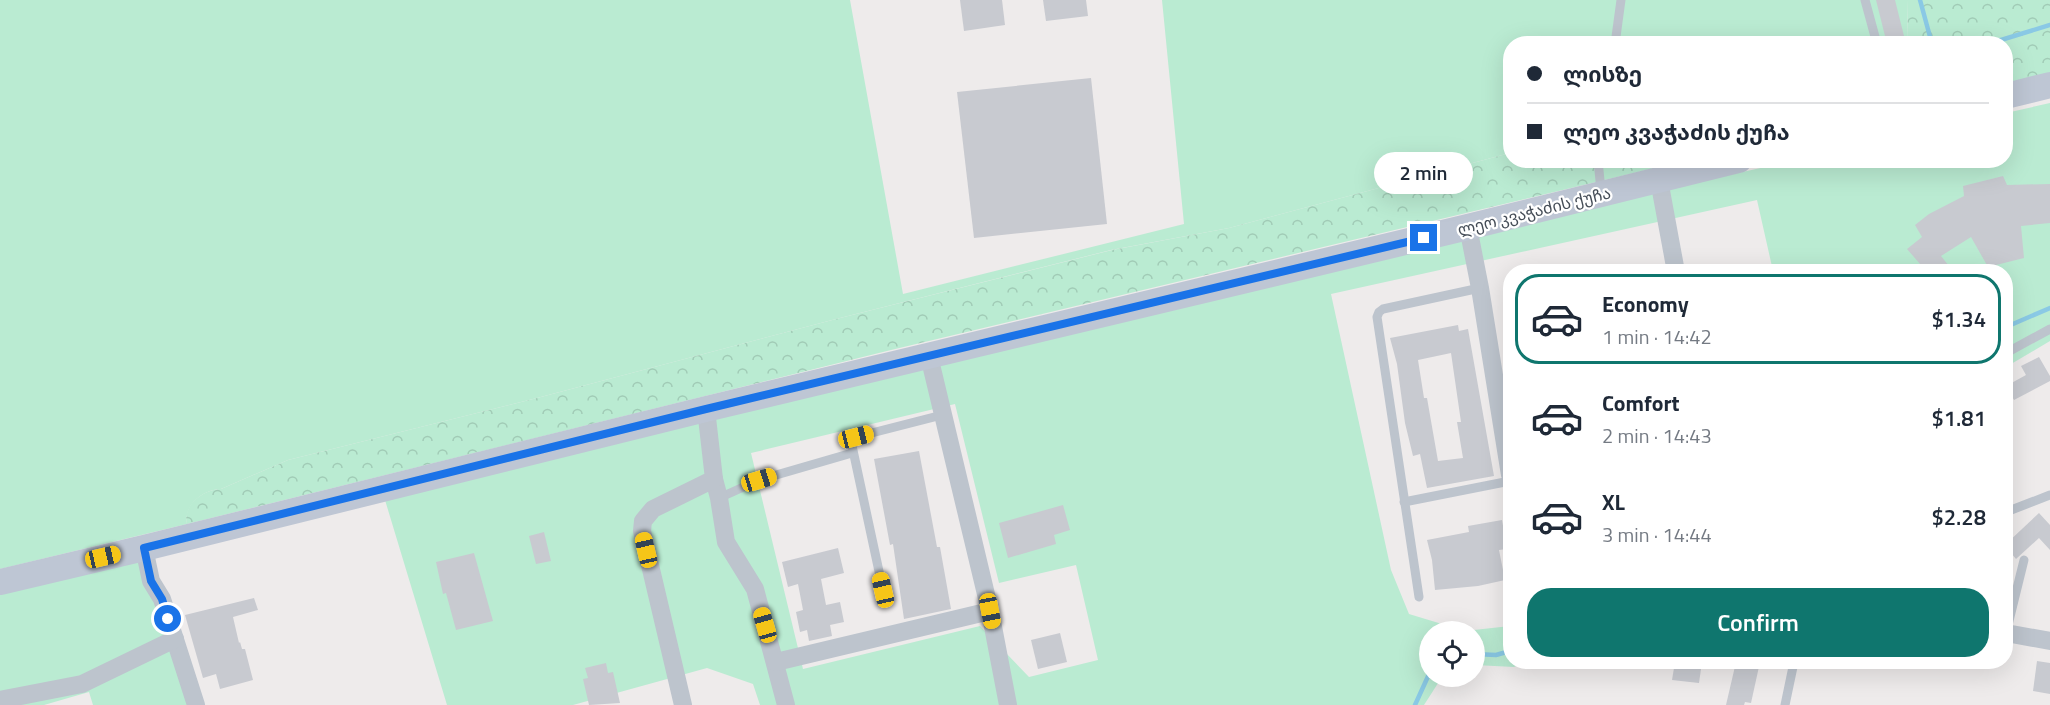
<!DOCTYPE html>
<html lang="en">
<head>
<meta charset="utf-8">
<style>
	body { margin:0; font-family:"Titillium Web","Noto Sans Georgian",sans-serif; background:#f6f6f7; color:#1f2937; height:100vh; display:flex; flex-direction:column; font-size:22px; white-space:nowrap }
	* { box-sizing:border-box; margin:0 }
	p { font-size:20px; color:#747a83 }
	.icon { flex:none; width:33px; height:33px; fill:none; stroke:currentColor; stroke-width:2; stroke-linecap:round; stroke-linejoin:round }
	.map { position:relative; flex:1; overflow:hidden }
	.panel { position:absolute; left:1503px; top:264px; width:510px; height:405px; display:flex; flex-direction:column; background:#fff; border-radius:24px; box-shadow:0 6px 24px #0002 }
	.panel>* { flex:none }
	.guide { position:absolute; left:1503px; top:36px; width:510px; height:132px; border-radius:24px; box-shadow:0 6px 24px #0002; display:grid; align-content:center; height:132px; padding:0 24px; background:#fff }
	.fabs { position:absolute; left:1419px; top:621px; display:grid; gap:12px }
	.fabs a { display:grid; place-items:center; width:66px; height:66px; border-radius:50%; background:#fff; box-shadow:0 6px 24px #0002; font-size:30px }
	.end { position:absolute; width:27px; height:27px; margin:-14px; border:8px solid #1a73e8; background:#fff; box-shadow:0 0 0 3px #fff }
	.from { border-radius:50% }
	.bubble { position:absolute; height:42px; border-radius:21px; background:#fff; box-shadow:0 6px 24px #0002; font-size:20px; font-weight:600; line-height:42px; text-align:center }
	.car { position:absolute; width:18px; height:36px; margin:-18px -9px; border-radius:8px; box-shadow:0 0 4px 2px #0007; background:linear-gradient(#f5c518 24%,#345 0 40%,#f5c518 0 76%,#345 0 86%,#f5c518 0) }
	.guide b { display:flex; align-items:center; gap:21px; height:57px; font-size:22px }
	.guide b+b { border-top:2px solid #e0e1e3 }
	.guide i { width:15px; height:15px; background:#1f2937 }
	ul { padding:10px 0 0; list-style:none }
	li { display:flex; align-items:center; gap:18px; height:90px; margin:0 12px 9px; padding:0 12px; border:3px solid transparent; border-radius:24px }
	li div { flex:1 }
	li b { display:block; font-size:22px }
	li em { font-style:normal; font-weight:600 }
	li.selected { border-color:#0f766e }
	li>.icon { width:54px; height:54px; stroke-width:1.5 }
	.cta { display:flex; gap:12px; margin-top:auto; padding:12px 24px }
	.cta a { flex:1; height:69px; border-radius:24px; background:#0f766e; color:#fff; font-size:24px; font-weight:600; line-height:69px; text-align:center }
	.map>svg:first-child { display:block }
	.grass { fill:#baebd2; fill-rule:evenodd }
	.forest { fill:url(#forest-crowns) }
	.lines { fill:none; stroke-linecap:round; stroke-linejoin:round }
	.stream { stroke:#8ac9e5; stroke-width:4.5 }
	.building { fill:#c8cad0; fill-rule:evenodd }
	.lane { stroke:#bdc4cd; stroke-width:9 }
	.street { stroke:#bdc4cd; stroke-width:18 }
	.secondary { stroke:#bec6d4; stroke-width:26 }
	.route { stroke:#1a73e8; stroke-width:8 }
	.labels { text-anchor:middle; stroke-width:4.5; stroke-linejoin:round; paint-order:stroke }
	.street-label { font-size:16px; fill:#454d57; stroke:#fff }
</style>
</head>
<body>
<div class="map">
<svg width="2050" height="705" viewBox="0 0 2050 705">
	<defs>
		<pattern id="forest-crowns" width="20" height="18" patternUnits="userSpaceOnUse" patternTransform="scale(1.5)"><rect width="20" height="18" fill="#baebd2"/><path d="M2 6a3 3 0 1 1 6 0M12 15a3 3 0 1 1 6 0" fill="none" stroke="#a1cbb6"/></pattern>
	</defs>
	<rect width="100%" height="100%" fill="#eeebeb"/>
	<g class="grass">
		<path d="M 0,0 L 850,0 L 903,294 L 1184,224 L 1162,0 L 1907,0 L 1908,43 L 1510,44 L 1510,153 L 1229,228 L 1111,250 L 836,319 L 537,398 L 288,460 L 221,489 C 204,489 183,505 187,524 L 0,569 Z"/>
		<path d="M 2050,103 L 2050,341 L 2006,367 L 2006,272 L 1773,271 L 1757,200 L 1331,294 L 1391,570 L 1409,614 L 1465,631 L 1510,626 L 1510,662 L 1524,662 L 1514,667 L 1475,665 L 1474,632 L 1430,632 L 1430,676 L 1442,677 L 1424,705 L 760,705 L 753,684 L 707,668 L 573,705 L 447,705 L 385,500 L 1472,231 L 1792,161 L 2006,160 L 2006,113 ZM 955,404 L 999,583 L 1076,565 L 1098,660 L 1029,677 L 980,626 L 803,669 L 751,453 Z"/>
		<path d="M 151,556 L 193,705 L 93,705 L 89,692 L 44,705 L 0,705 L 0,592 Z"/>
	</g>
	<g class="forest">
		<path d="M 1907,0 L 2050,0 L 2050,73 L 2006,84 L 2006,44 L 1908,43 Z"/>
		<path d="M 1510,153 L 1510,160 L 1684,161 L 891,350 L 187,524 C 182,505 204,489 221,489 L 288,460 L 537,398 L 836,319 L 1112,250 L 1229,228 Z"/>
	</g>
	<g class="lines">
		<g class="stream">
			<path d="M 1920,0 L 1932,44"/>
			<path d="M 1988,44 L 2050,25"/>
			<path d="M 2006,327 L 2050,308"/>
			<path d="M 1474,654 L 1496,655 L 1510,651"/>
			<path d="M 1415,705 L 1430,672"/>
		</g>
	</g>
	<g class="building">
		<path d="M 960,0 L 1002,0 L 1005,25 L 964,31 Z"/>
		<path d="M 1043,0 L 1086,0 L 1088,16 L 1046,21 Z"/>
		<path d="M 1876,0 L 1895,0 L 1906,44 L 1887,44 Z"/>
		<path d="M 1091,78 L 1107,224 L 974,238 L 957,92 Z"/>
		<path d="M 2003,176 L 2007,185 L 2050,184 L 2050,223 L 2021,226 L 2024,258 L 1988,267 L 1971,237 L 1941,256 L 1949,266 L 1941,272 L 1927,272 L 1907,249 L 1922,237 L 1915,225 L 1929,214 L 1964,196 L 1963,186 Z"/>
		<path d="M 1458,325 L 1459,331 L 1468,329 L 1494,476 L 1427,488 L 1420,454 L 1413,456 L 1405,423 L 1397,364 L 1390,338 ZM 1451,353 L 1461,422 L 1457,422 L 1463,458 L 1438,461 L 1427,398 L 1424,398 L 1418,360 Z"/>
		<path d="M 2039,357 L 2050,376 L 2050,381 L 2014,400 L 2006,386 L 2026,375 L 2021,366 Z"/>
		<path d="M 919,451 L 937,547 L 940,547 L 951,609 L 904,619 L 893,544 L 890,545 L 874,459 Z"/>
		<path d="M 1063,505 L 1070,530 L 1054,535 L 1056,544 L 1008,558 L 999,523 Z"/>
		<path d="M 2039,513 L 2050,525 L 2050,550 L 2039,538 L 2016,559 L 2006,547 L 2006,544 Z"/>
		<path d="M 1502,520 L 1507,549 L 1499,550 L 1505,580 L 1478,586 L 1435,590 L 1432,560 L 1427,540 L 1469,532 L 1468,526 Z"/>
		<path d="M 544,532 L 551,561 L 536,564 L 529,536 Z"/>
		<path d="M 838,548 L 844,573 L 821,579 L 826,605 L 840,602 L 844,622 L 830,625 L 832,636 L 809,641 L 807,630 L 800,632 L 796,612 L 803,610 L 798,584 L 788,587 L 782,562 Z"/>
		<path d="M 474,553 L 493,621 L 456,630 L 446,593 L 443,594 L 436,562 Z"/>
		<path d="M 254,598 L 258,610 L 233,617 L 239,643 L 240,642 L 242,649 L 245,649 L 253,680 L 220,689 L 216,674 L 203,678 L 185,615 Z"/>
		<path d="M 1060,633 L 1067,662 L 1038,669 L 1031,640 Z"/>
		<path d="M 2037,661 L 2050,663 L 2050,694 L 2033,691 Z"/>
		<path d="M 1675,662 L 1702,662 L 1699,683 L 1672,680 Z"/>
		<path d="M 1736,662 L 1760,662 L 1751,703 L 1745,702 L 1744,705 L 1726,705 Z"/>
		<path d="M 606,663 L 608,673 L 613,672 L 620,703 L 589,705 L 583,679 L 588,678 L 585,668 Z"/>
	</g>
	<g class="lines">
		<g class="lane">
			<path d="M 1865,0 L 1877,44"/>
			<path d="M 1615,44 L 1621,0"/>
			<path d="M 1598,160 L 1601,191"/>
			<path d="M 2006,353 L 2050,329"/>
			<path d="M 719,498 L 759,480 L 852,453"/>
			<path d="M 1404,502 L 1510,481"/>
			<path d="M 2006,512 L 2050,495"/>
			<path d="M 883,590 L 851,441 L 856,437 L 942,415"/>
			<path d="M 1419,597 L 1377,317 L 1379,312 L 1383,309 L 1480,288"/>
			<path d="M 2006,633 L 2024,560"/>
			<path d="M 1785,705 L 1794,662"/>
		</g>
		<g class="street">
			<path d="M 1659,180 L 1676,272"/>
			<path d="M 1468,227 L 1480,288 L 1510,475"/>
			<path d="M 929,356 L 990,611 L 1008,705"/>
			<path d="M 714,479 L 719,498 L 726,542 L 755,589 L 786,705"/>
			<path d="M 144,548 L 151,581 L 162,599 L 196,705"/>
			<path d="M 2006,633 L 2050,641"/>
			<path d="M 776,662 L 990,611"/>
			<path d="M 0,700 L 82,684 L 175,639"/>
			<path d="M 683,705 L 642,531 L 643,521 L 653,509 L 714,479 L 706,409"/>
		</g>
		<g class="secondary">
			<path d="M 2006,96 L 2050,85"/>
			<path d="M 0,582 L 144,548 L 706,409 L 1468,227 L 1739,160"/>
		</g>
	</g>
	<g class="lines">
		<path class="route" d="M 168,619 L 162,599 L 151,581 L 144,548 L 706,409 L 1424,238"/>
	</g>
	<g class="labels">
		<g class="street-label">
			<text transform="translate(1534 211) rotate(-14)" y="6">ლეო კვაჭაძის ქუჩა</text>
		</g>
	</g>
</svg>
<div class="fabs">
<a><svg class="icon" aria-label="locate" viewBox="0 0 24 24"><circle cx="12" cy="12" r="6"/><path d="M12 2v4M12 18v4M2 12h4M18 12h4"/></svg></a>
</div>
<i class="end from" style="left:168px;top:619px"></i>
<i class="end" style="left:1424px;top:238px"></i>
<div class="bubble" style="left:1374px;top:152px;width:99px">2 min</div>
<i class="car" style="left:856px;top:437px;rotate:76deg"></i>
<i class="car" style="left:759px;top:480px;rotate:73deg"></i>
<i class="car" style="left:646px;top:550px;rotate:347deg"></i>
<i class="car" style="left:103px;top:557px;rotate:77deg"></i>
<i class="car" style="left:883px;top:590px;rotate:347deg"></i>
<i class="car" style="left:990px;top:611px;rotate:169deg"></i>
<i class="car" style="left:765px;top:625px;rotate:344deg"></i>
<div class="guide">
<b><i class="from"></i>ლისზე</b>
<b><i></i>ლეო კვაჭაძის ქუჩა</b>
</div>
<section class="panel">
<ul>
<li class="selected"><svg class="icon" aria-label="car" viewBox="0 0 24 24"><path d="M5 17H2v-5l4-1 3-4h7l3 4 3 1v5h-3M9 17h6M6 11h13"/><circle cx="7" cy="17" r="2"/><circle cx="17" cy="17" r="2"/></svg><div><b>Economy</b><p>1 min · 14:42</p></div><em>$1.34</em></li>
<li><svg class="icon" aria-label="car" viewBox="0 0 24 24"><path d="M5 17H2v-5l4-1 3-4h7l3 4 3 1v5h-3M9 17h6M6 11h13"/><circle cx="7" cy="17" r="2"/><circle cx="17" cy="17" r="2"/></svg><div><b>Comfort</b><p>2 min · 14:43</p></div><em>$1.81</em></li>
<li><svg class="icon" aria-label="car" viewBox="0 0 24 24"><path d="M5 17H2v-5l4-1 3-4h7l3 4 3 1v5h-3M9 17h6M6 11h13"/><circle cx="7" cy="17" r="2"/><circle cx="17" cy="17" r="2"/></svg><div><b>XL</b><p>3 min · 14:44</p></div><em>$2.28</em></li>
</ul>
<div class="cta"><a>Confirm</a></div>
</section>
</div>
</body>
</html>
